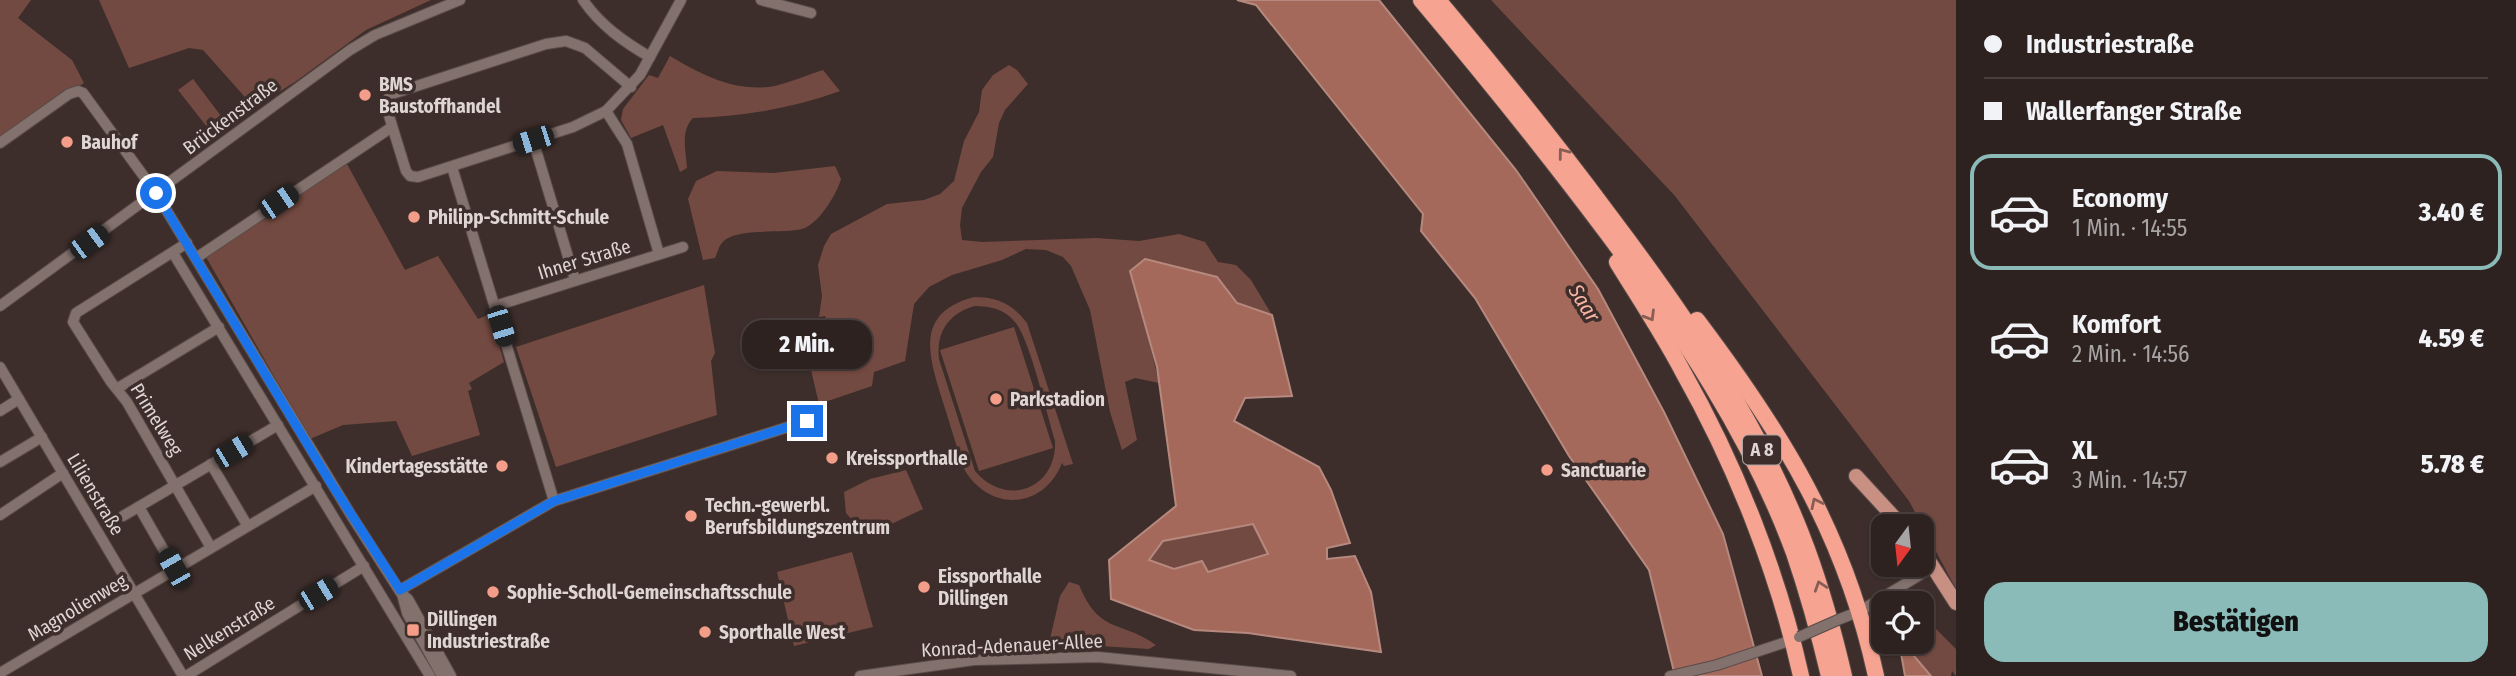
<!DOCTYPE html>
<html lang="de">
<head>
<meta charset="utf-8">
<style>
	body { margin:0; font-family:"Fira Sans Condensed",sans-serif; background:#362a29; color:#f1f3f6; height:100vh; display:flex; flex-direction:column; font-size:26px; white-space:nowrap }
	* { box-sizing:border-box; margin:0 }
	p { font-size:23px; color:#a7a4a5 }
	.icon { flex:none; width:38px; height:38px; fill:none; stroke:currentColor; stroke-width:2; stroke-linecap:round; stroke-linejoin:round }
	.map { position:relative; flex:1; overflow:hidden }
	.panel { display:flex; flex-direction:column; background:#2e2220; width:560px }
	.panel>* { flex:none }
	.guide { display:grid; align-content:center; height:154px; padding:0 28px; background:#2e2220 }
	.needle { width:46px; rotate:195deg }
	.tools { position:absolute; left:1871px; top:514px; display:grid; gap:14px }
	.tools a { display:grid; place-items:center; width:63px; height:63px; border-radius:14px; background:#2e2220; box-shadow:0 2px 5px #0004,0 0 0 2px #493f3e; font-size:35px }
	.end { position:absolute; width:32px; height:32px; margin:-16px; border:9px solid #1a73e8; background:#fff; box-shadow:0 0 0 4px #fff }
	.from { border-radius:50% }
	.bubble { position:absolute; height:49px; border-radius:21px; background:#2e2220; box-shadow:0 2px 5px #0004,0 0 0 2px #493f3e; font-size:23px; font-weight:800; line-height:49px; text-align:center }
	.car { position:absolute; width:21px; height:42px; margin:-21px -10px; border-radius:9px; box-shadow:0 0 5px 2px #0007; background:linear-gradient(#222 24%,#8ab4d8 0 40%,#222 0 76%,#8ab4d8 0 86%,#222 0) }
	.guide b { display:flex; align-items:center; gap:24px; height:66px; font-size:26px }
	.guide b+b { border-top:2px solid #493f3e }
	.guide i { width:18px; height:18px; background:#f1f3f6 }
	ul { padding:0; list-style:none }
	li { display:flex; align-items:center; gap:21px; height:116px; margin:0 14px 10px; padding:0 14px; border:4px solid transparent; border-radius:21px }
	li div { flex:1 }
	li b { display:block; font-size:26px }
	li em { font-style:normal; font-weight:800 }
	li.current { border-color:#8bbbb9 }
	li>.icon { width:63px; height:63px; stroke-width:1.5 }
	.button { display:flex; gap:14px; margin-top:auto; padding:14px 28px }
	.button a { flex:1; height:80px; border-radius:21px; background:#8bbbb9; color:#111; font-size:28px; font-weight:800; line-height:80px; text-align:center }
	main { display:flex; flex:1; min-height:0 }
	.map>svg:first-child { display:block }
	.green { fill:#734a41; fill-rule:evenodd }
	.water { fill:#a4695b; stroke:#b6897f; stroke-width:2; fill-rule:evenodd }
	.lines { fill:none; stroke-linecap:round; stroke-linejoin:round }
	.minor-casing { stroke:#584b49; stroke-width:12 }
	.major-casing { stroke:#584b49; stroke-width:16 }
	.highway-casing { stroke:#584b49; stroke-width:18 }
	.minor { stroke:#83716d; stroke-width:10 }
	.major { stroke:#c89083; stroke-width:14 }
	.highway { stroke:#f6a491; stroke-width:16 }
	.minor-bridge-casing { stroke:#584b49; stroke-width:12; stroke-linecap:butt }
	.minor-bridge { stroke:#83716d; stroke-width:10 }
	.oneway { stroke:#875d54 }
	.route { stroke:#1a73e8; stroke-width:9 }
	.poi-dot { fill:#f49e8a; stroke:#3d2e2b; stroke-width:2.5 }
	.labels { text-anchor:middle; stroke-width:7; stroke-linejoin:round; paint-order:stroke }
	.shield { fill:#3d2e2b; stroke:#aea3a1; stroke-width:2 }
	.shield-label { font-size:18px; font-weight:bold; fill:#dfd5d3 }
	.poi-label { font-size:19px; font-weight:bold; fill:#dfd5d3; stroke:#3d2e2b; text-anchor:start }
	.street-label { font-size:19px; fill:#dfd5d3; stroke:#3d2e2b }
	.water-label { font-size:21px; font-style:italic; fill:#fbb4a3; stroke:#3d2e2b }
</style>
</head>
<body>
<main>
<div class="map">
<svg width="1956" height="676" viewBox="0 0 1956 676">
	<rect width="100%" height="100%" fill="#3d2e2b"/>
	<g class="green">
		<path d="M 0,0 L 31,0 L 18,18 L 72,60 L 84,83 L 0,138 Z"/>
		<path d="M 99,0 L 431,0 L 366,30 L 295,82 L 257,105 L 252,105 L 203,50 L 189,48 L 129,68 Z"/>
		<path d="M 1491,0 L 1956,0 L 1956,589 L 1909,501 L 1675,196 Z"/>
		<path d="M 670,56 C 702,75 736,93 775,86 C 791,82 807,75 823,70 L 840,91 C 793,108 742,117 693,118 C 680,131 686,151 687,168 L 680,172 L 663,125 L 631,138 L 621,120 L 623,109 L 649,75 L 658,78 Z"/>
		<path d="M 1009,65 L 1017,70 L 1028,84 L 1005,110 L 999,123 L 993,157 L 981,172 L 962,208 L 960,225 L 962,240 L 982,242 L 1096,238 L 1139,241 L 1179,234 L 1205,242 L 1218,262 L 1236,265 L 1251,280 L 1272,315 L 1237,303 L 1217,277 L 1130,271 L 1139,299 L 1159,383 L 1135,378 L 1125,382 L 1137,440 L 1122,450 L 1110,412 L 1090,310 L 1071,266 L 1063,257 L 1046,250 L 1026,249 L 1002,260 L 952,275 L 929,287 L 914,304 L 905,361 L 874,372 L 872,386 L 819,404 L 808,357 L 834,341 L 825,316 L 819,317 L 822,296 L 818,265 L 824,246 L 831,234 L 887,204 L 924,200 L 940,194 L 954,181 L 964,141 L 979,112 L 982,90 L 993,75 Z"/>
		<path d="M 193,79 L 221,116 L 207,127 L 178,90 Z"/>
		<path d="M 347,164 L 405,270 L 438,256 L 478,319 L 490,314 L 504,362 L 469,383 L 472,389 L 468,391 L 480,435 L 412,456 L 396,421 L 343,425 L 310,439 L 206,257 Z"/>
		<path d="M 835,166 L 841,179 C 837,194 818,225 802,229 C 783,234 734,227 722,243 C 719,246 717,254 715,258 L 703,260 L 688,199 L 696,181 L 717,171 L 774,173 Z"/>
		<path d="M 704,285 L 715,353 L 711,361 L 717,415 L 556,467 L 516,347 Z"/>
		<path d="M 974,297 C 997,297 1013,304 1027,323 L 1073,464 L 1064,466 L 1062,463 C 1043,511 987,512 963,467 C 956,444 949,421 942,399 C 928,354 915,313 974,297 ZM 975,306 C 991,306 1004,309 1015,322 C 1030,339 1047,415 1055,441 C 1057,489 1006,508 975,471 L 939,359 C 936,332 949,313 975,306 Z"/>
		<path d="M 1014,327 L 1053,448 L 979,471 L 940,350 Z"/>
		<path d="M 906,470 L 923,509 L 866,536 L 846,513 L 844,492 L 870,479 Z"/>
		<path d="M 1253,524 L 1268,554 L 1207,572 L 1201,561 L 1174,570 L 1149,560 L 1163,541 Z"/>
		<path d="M 852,552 L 873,627 L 794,646 L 777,572 Z"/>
		<path d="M 1069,582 L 1079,585 C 1100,635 1119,619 1156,645 L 1149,649 L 1049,643 L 1060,596 Z"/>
		<path d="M 1922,615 L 1956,649 L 1956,676 L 1952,671 L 1951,676 L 1931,676 L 1908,649 L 1900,642 L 1922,642 Z"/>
	</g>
	<g class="water">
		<path d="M 1237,0 L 1379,0 L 1516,170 L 1598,289 L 1664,412 L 1723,534 L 1762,676 L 1675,676 L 1649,570 L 1569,456 L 1475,298 L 1421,231 L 1423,214 L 1256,5 Z"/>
		<path d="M 1145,259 L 1217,277 L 1237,303 L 1272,315 L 1292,396 L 1245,398 L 1234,421 L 1319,467 L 1331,490 L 1350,543 L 1327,548 L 1327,559 L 1355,556 L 1371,592 L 1381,652 L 1248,633 L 1194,630 L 1111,599 L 1109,560 L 1176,506 L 1157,367 L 1130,271 ZM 1253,524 L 1268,554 L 1208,572 L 1202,561 L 1174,569 L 1149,560 L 1163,541 Z"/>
		<path d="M 1899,642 L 1908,649 L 1931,676 L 1905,676 Z"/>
	</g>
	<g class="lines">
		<defs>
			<g id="minor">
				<path d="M 583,0 C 600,25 624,42 650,57"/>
				<path d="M 761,0 L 811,13"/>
				<path d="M 631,87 L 585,48 L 566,41 L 546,44 L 395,93 L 389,96 L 386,106 L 406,171 L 410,176 L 418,177 L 573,127 L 606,111 L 640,75 L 681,0"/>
				<path d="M 606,111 L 627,144 L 659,254"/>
				<path d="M 533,140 L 575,280"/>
				<path d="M 0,143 L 69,94 L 78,91 L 83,93 L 156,193 L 351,515 L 401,593 L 408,599 L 451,676"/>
				<path d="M 452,167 L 554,501"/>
				<path d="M 187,243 L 76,313 L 73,322 L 111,382 L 127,402 L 210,546"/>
				<path d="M 173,253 L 430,676"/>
				<path d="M 196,258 L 392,127"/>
				<path d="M 0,306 L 350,50 L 375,35 L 460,0"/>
				<path d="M 495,306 L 683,247"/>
				<path d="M 0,367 L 183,676"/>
				<path d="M 118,388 L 219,327"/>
				<path d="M 0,411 L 19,399"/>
				<path d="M 0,462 L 42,437"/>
				<path d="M 211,464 L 247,525"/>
				<path d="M 139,507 L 174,568"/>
				<path d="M 0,515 L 63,473"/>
				<path d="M 123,516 L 278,425"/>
				<path d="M 400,590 L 554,501 L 807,421"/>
				<path d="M 402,594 L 407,613 L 442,676"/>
				<path d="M 1840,619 L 1860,611 L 1933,567"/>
				<path d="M 0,673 L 316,486"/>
				<path d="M 186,676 L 364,566"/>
				<path d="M 860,676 L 974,660 L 1098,657 L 1291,676"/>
				<path d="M 1670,676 L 1717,665 L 1798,638"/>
			</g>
			<g id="major">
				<path d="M 1856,476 L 1903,527"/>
				<path d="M 1922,550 L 1956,603"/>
			</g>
			<g id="highway">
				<path d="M 1421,0 C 1485,76 1547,153 1607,233 C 1681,332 1751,436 1794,553 C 1808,594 1819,634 1829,676"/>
				<path d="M 1438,0 C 1497,70 1555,142 1610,216 C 1687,318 1762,427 1807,549 C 1822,590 1834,633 1844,676"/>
				<path d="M 1617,262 C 1639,298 1663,334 1683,372 C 1735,464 1778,572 1801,676"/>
				<path d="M 1697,320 C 1783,434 1845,534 1876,676"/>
			</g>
		</defs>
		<use href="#minor" class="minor-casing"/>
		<use href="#major" class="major-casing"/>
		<use href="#highway" class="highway-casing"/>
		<use href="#minor" class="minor"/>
		<use href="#major" class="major"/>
		<use href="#highway" class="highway"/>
		<defs>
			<path id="minor-bridge" d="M 1799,637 L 1840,619"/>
		</defs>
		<use href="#minor-bridge" class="minor-bridge-casing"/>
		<use href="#minor-bridge" class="minor-bridge"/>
	</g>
	<defs><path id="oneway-chevron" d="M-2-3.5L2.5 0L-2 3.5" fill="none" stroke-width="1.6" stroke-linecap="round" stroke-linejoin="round" transform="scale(1.75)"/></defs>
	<g class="oneway">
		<use href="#oneway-chevron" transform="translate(1563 153) rotate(-127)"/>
		<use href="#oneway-chevron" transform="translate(1650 316) rotate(59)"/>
		<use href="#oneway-chevron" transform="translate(1816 503) rotate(-116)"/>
		<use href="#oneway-chevron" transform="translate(1820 586) rotate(-108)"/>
	</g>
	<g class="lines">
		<path class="route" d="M 156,193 L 329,480 L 400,590 L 554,501 L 807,421"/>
	</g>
	<g class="poi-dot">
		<circle cx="365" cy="95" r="7"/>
		<circle cx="67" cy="142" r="7"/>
		<circle cx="414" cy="217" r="7"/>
		<circle cx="996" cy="399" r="7"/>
		<circle cx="832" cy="458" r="7"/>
		<circle cx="502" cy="466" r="7"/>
		<circle cx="1547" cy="470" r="7"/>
		<circle cx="691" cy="516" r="7"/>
		<circle cx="924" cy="587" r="7"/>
		<circle cx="493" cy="592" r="7"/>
		<rect x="406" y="623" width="14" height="14" rx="3.5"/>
		<circle cx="705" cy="632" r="7"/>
	</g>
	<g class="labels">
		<rect class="shield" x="1743" y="435.5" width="38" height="29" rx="5"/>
		<g class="shield-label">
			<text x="1762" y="456">A 8</text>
		</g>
		<g class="poi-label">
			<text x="379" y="91">BMS<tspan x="379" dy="22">Baustoffhandel</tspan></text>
			<text x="81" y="149">Bauhof</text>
			<text x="428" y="224">Philipp-Schmitt-Schule</text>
			<text x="1010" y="406">Parkstadion</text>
			<text x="846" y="465">Kreissporthalle</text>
			<text x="488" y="473" text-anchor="end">Kindertagesstätte</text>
			<text x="1561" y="477">Sanctuarie</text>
			<text x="705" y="512">Techn.-gewerbl.<tspan x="705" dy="22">Berufsbildungszentrum</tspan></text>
			<text x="938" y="583">Eissporthalle<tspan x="938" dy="22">Dillingen</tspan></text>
			<text x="507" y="599">Sophie-Scholl-Gemeinschaftsschule</text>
			<text x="427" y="626">Dillingen<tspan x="427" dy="22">Industriestraße</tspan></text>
			<text x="719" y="639">Sporthalle West</text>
		</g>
		<g class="street-label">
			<text transform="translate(230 116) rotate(-37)" y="7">Brückenstraße</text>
			<text transform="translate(584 259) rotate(-17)" y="7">Ihner Straße</text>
			<text transform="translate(157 419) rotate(58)" y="7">Primelweg</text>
			<text transform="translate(96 494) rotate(59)" y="7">Lilienstraße</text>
			<text transform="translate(77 607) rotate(-31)" y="7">Magnolienweg</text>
			<text transform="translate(229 628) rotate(-32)" y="7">Nelkenstraße</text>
			<text transform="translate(1012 645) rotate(-3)" y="7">Konrad-Adenauer-Allee</text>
		</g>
		<g class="water-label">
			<text transform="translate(1584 303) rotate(58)" y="7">Saar</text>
		</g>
	</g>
</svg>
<div class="tools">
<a><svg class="needle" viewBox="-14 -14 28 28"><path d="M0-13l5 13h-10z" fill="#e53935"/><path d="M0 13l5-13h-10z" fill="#a7a4a5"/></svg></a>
<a><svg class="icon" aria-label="locate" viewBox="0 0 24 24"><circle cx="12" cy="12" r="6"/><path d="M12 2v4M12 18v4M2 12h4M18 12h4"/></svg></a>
</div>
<i class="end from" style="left:156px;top:193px"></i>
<i class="end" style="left:807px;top:421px"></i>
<div class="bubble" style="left:742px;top:320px;width:130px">2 Min.</div>
<i class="car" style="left:533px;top:140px;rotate:252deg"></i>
<i class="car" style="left:279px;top:202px;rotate:56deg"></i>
<i class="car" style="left:89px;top:242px;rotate:54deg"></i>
<i class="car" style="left:501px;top:326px;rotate:163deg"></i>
<i class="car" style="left:233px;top:451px;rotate:59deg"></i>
<i class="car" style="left:174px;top:568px;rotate:330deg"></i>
<i class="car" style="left:318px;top:594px;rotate:59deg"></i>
</div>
<section class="panel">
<div class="guide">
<b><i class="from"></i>Industriestraße</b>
<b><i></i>Wallerfanger Straße</b>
</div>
<ul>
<li class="current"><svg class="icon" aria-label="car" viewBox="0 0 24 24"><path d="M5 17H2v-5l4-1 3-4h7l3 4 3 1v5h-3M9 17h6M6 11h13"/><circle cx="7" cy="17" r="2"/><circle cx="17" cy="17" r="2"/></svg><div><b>Economy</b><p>1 Min. · 14:55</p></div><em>3.40 €</em></li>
<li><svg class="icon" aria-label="car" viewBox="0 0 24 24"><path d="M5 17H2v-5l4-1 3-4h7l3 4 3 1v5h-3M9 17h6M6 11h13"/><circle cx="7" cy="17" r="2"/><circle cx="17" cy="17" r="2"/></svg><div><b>Komfort</b><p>2 Min. · 14:56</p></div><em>4.59 €</em></li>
<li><svg class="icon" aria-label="car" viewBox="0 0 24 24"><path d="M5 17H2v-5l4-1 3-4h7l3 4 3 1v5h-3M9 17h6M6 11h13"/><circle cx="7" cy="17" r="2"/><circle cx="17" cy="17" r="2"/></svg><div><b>XL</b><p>3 Min. · 14:57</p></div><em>5.78 €</em></li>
</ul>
<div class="button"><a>Bestätigen</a></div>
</section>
</main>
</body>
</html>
